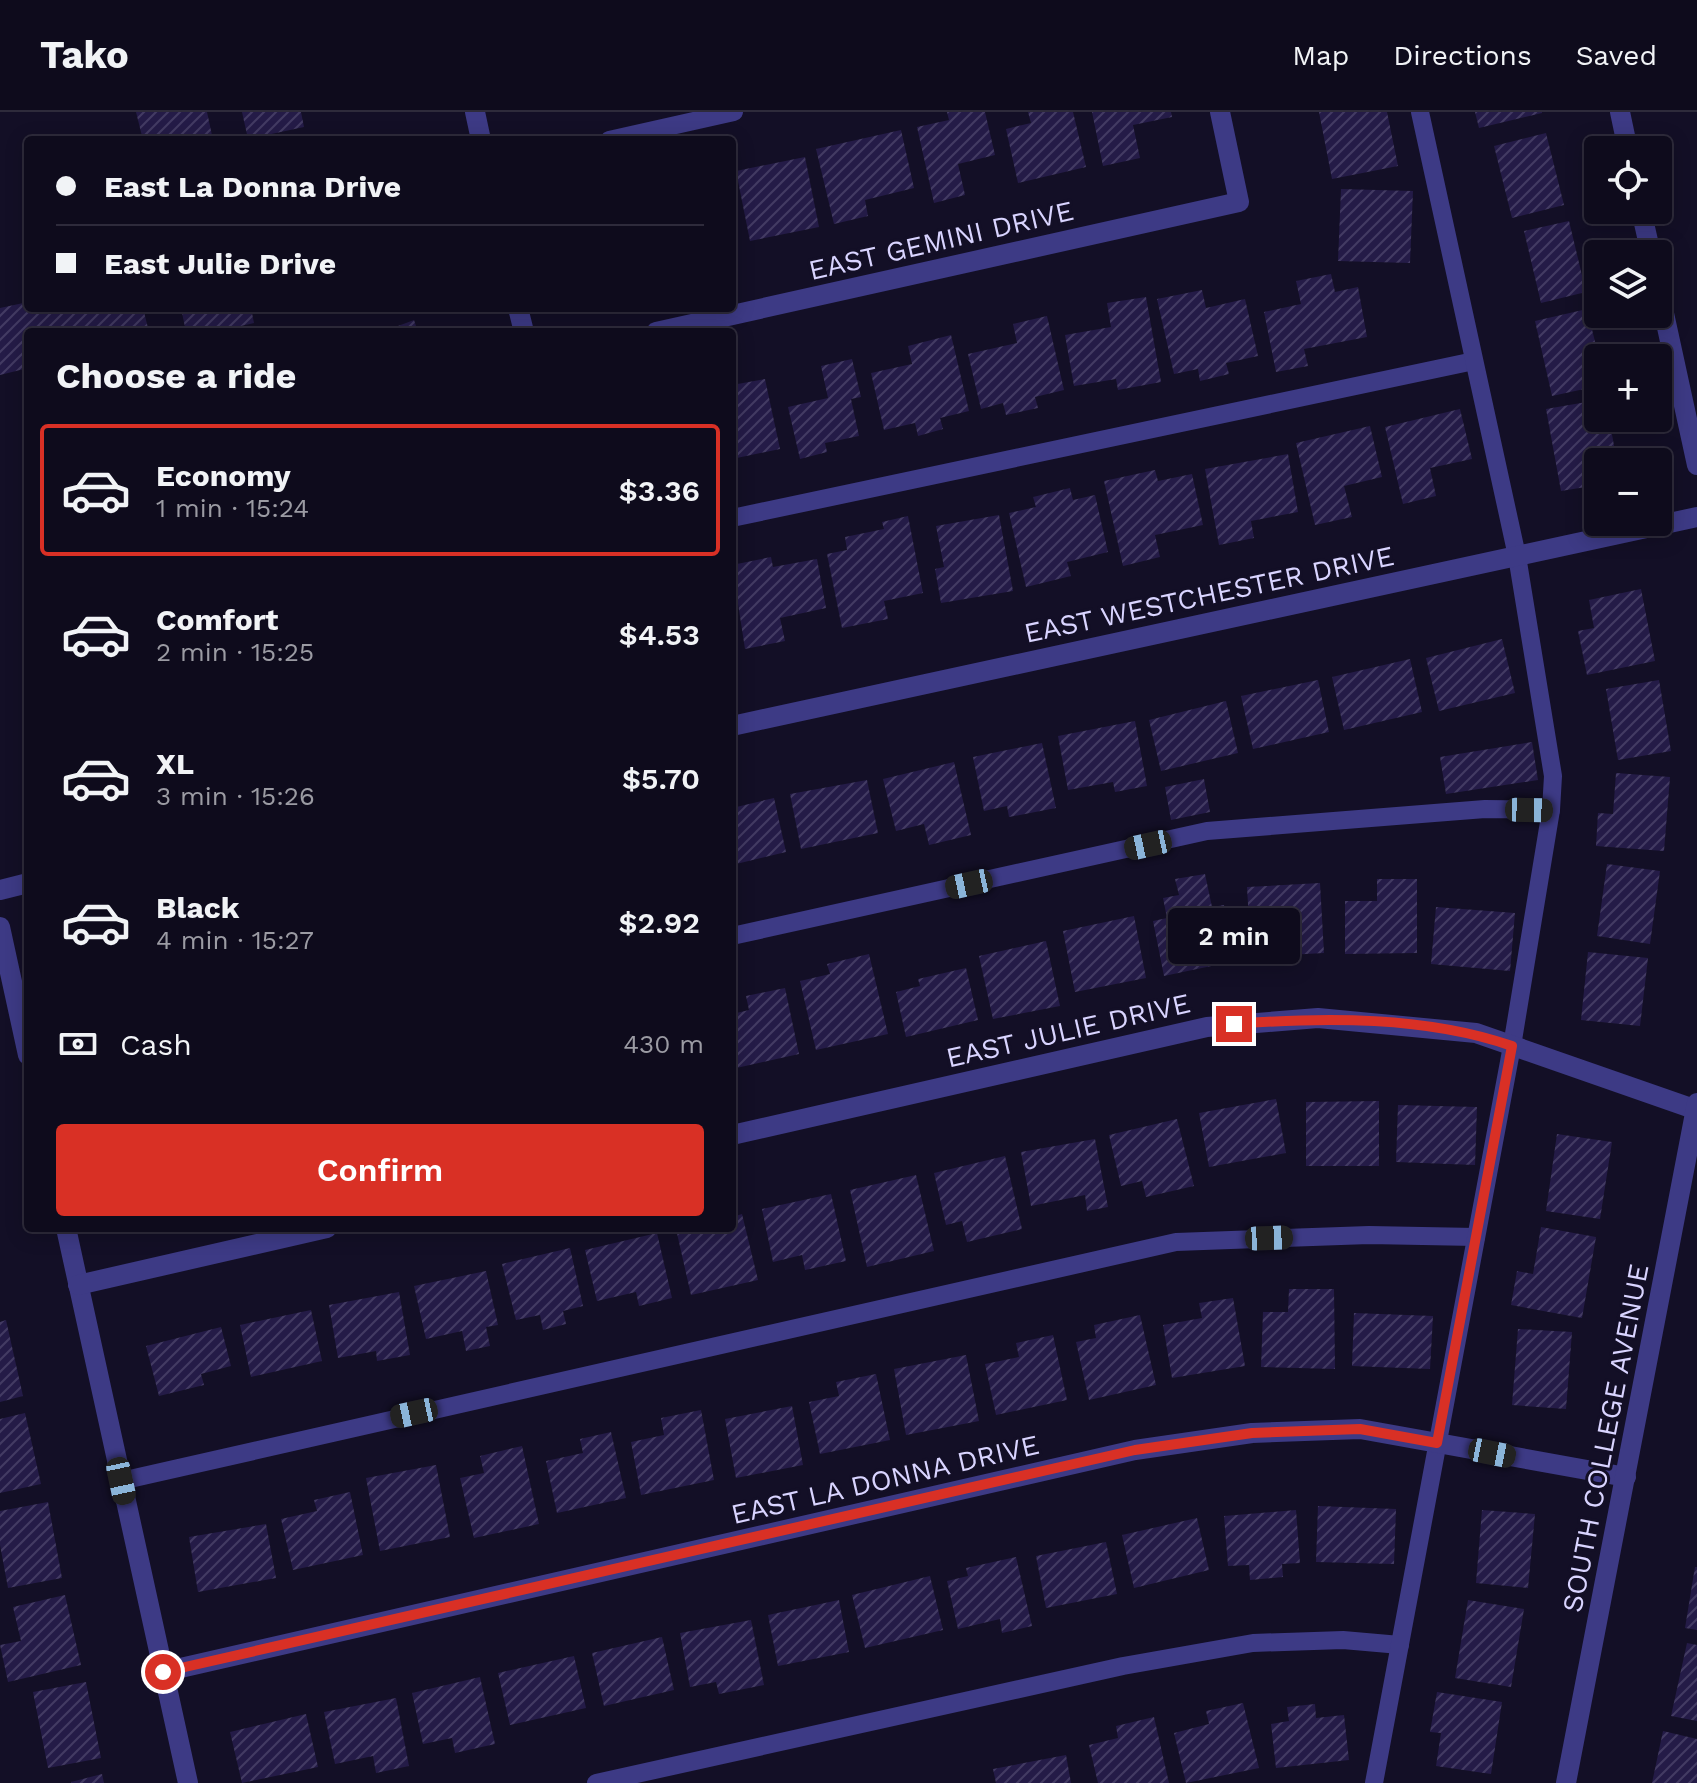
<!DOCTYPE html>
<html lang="en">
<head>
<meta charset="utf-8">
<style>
	body { margin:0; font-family:"Work Sans",sans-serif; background:#1c1929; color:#f1f3f6; height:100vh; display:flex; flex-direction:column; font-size:30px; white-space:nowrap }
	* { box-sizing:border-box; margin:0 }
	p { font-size:26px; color:#9b9ba3 }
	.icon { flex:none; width:44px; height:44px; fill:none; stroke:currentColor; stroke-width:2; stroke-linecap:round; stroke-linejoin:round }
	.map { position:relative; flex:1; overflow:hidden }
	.drawer { position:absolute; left:24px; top:216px; width:712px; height:904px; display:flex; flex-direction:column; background:#0e0b1c; border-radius:8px; box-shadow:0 4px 20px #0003,0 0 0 2px #2e2b3b }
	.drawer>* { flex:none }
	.hud { position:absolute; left:24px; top:24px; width:712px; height:176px; border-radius:8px; box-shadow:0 4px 20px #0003,0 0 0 2px #2e2b3b; display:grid; align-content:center; height:176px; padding:0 32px; background:#0e0b1c }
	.controls { position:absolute; left:1584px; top:24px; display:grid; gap:16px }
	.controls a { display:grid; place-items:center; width:88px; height:88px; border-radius:8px; background:#0e0b1c; box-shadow:0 4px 20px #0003,0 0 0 2px #2e2b3b; font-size:40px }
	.end { position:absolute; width:36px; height:36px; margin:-18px; border:10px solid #d93025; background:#fff; box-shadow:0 0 0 4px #fff }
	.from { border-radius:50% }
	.bubble { position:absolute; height:56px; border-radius:8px; background:#0e0b1c; box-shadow:0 4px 20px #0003,0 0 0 2px #2e2b3b; font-size:26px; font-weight:600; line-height:56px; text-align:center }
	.car { position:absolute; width:24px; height:48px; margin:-24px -12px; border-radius:10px; box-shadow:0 0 6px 2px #0007; background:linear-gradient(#222 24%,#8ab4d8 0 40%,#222 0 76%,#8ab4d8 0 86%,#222 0) }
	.hud b { display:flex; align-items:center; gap:28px; height:76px; font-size:30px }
	.hud b+b { border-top:2px solid #2e2b3b }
	.hud i { width:20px; height:20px; background:#f1f3f6 }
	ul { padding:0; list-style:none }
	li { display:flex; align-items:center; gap:24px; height:132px; margin:0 16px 12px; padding:0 16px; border:4px solid transparent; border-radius:8px }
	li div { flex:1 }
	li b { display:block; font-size:30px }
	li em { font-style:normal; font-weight:600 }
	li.active { border-color:#d93025 }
	li>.icon { width:72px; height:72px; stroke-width:1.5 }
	h2 { padding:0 32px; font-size:36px; line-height:96px }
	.pay { display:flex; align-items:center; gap:20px; height:88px; padding:0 32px; font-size:30px }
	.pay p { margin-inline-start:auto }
	.button { display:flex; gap:16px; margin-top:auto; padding:16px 32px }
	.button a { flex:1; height:92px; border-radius:8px; background:#d93025; color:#fff; font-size:32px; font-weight:600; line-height:92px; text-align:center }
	header { display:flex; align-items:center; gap:48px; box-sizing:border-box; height:112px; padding:0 40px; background:#0e0b1c; border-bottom:2px solid #2e2b3b }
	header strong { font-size:38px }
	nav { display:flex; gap:44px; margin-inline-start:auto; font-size:28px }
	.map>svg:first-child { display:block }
	.building { fill:url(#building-hatch) }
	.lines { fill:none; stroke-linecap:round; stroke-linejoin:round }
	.lane { stroke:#3d3a85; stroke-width:18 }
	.street { stroke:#3d3a85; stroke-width:20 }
	.route { stroke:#d93025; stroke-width:10 }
	.labels { text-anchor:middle; stroke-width:6; stroke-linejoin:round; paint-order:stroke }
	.street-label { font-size:28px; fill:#d9d4ff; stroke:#130f26 }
</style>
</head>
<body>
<header>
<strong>Tako</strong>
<nav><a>Map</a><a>Directions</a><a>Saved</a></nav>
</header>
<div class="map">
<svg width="1697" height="1671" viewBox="0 0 1697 1671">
	<defs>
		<pattern id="building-hatch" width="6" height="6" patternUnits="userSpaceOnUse" patternTransform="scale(2)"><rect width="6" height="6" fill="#241b47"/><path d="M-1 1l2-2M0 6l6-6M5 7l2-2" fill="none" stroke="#433b63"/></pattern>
	</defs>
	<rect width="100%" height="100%" fill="#130f26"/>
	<g class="building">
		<path d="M 136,0 L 207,0 L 213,28 L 143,28 Z"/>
		<path d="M 242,0 L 301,0 L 304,15 L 248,27 Z"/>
		<path d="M 947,0 L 985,0 L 995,43 L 958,52 L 965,83 L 934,91 L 917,15 L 949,8 Z"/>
		<path d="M 1028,0 L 1073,0 L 1086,55 L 1018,71 L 1006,17 L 1031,11 Z"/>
		<path d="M 1092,0 L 1171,0 L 1172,5 L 1133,13 L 1140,46 L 1103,54 Z"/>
		<path d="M 1319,0 L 1387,0 L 1398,54 L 1332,67 Z"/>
		<path d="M 1475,0 L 1542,0 L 1542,1 L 1479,16 Z"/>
		<path d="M 901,18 L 914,76 L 865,88 L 868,104 L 834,112 L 816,37 Z"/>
		<path d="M 1546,21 L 1564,93 L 1512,106 L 1494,34 Z"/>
		<path d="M 805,45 L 819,115 L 750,129 L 736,59 Z"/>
		<path d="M 1341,77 L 1413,79 L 1410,151 L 1338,149 Z"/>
		<path d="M 1569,109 L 1586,180 L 1541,191 L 1524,119 Z"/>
		<path d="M 1331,162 L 1335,180 L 1358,175 L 1367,225 L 1304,237 L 1308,254 L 1276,260 L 1264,200 L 1301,192 L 1296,169 Z"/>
		<path d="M 1202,178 L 1206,196 L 1245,187 L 1258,244 L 1226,251 L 1229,262 L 1200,269 L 1198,257 L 1174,262 L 1157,187 Z"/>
		<path d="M 1146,185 L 1161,270 L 1118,278 L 1116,267 L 1074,274 L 1065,223 L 1111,215 L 1107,191 Z"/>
		<path d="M 28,190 L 28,196 L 143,196 L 149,220 L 28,220 L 28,256 L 0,263 L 0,196 Z"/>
		<path d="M 181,196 L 251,196 L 254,211 L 215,220 L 186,220 Z"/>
		<path d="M 1587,197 L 1599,246 L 1598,274 L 1552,284 L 1535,209 Z"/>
		<path d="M 1047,204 L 1064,278 L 1035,285 L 1038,296 L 1006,303 L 1003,291 L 981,297 L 968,242 L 1017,231 L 1013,212 Z"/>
		<path d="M 414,208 L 418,220 L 382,220 Z"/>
		<path d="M 951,223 L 969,299 L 940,306 L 943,317 L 918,324 L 915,311 L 884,318 L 871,261 L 912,252 L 908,234 Z"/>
		<path d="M 852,247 L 861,285 L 851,287 L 859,324 L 825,331 L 827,340 L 800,347 L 788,295 L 828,286 L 821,254 Z"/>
		<path d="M 765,267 L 780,337 L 732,347 L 732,273 Z"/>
		<path d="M 1598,288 L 1598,306 L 1609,306 L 1617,350 L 1598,350 L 1598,373 L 1561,379 L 1546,297 Z"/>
		<path d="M 1460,297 L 1472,347 L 1430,356 L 1436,384 L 1403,392 L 1385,315 Z"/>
		<path d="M 1370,314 L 1382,365 L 1344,374 L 1352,405 L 1315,413 L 1296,331 Z"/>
		<path d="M 1288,342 L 1298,400 L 1251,409 L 1254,426 L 1219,433 L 1205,357 Z"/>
		<path d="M 1155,358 L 1158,369 L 1192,362 L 1203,413 L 1155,423 L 1160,445 L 1123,454 L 1104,369 Z"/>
		<path d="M 1070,376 L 1073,388 L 1095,383 L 1108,440 L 1067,450 L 1071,464 L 1026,475 L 1009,401 L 1036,395 L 1033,385 Z"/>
		<path d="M 999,403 L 1013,479 L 941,491 L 935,457 L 944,455 L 936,414 Z"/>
		<path d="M 908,404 L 923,481 L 884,489 L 888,507 L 842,516 L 827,442 L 847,438 L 845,425 L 884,417 L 882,410 Z"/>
		<path d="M 771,445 L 773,455 L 817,447 L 826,496 L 780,506 L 785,529 L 745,537 L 732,453 Z"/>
		<path d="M 1641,477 L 1655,549 L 1587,563 L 1578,519 L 1594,516 L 1589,488 Z"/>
		<path d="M 1502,527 L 1515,581 L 1439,599 L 1426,546 Z"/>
		<path d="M 1410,547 L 1422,600 L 1344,618 L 1332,565 Z"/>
		<path d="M 1318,568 L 1329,620 L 1253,637 L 1241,584 Z"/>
		<path d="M 1659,568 L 1671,639 L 1618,648 L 1606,577 Z"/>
		<path d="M 1226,589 L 1238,641 L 1161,659 L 1149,608 Z"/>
		<path d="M 1135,609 L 1147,674 L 1115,680 L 1113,670 L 1068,678 L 1058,624 Z"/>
		<path d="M 1532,630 L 1538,668 L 1446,682 L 1440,645 Z"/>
		<path d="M 1042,631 L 1056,696 L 1009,705 L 1007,694 L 984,699 L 973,645 Z"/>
		<path d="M 954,650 L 971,723 L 929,733 L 924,712 L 896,719 L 883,667 Z"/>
		<path d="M 1616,661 L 1670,665 L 1664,739 L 1596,734 L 1598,701 L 1613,702 Z"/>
		<path d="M 1204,667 L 1210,700 L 1171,708 L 1165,675 Z"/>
		<path d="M 867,668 L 878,721 L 801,737 L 790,682 Z"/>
		<path d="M 774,686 L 786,740 L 732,753 L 732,696 Z"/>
		<path d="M 1607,752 L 1660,759 L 1650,832 L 1597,824 Z"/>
		<path d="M 1205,762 L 1212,795 L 1224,793 L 1235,849 L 1164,864 L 1153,809 L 1167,806 L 1163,786 L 1179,783 L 1175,767 Z"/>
		<path d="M 1377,767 L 1417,767 L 1417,841 L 1345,842 L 1345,789 L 1377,789 Z"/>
		<path d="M 1320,771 L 1324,841 L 1251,845 L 1247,775 Z"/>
		<path d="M 1436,795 L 1515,801 L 1510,859 L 1431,852 Z"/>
		<path d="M 1134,804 L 1146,866 L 1075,880 L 1063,819 Z"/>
		<path d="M 1046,829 L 1060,894 L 993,907 L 979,844 Z"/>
		<path d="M 1588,840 L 1648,846 L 1640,914 L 1581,908 Z"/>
		<path d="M 869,842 L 888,922 L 816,938 L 800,869 L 830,862 L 827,852 Z"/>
		<path d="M 966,856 L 978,908 L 906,925 L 896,880 L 920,874 L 918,867 Z"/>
		<path d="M 785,876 L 799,942 L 732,957 L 732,902 L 749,898 L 746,884 Z"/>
		<path d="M 1276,987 L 1286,1041 L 1209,1055 L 1199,1001 Z"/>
		<path d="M 1379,989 L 1379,1054 L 1306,1054 L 1306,990 Z"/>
		<path d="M 1398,993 L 1477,995 L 1475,1053 L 1396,1050 Z"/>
		<path d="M 1177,1007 L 1194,1074 L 1146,1085 L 1142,1069 L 1121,1074 L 1109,1023 Z"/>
		<path d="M 1557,1022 L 1612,1030 L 1600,1107 L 1546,1099 Z"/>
		<path d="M 1095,1027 L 1108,1095 L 1087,1099 L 1085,1083 L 1031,1094 L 1021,1040 Z"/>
		<path d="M 1005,1044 L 1022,1117 L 967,1130 L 962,1109 L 946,1113 L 934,1061 Z"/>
		<path d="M 916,1063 L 934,1139 L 867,1155 L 850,1078 Z"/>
		<path d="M 831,1082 L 846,1149 L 805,1158 L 802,1143 L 773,1150 L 762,1097 Z"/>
		<path d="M 742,1102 L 758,1168 L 691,1183 L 676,1117 L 732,1116 L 732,1105 Z"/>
		<path d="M 1541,1115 L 1596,1125 L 1582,1206 L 1511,1193 L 1517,1159 L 1533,1162 Z"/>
		<path d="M 657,1121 L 672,1186 L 639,1194 L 636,1180 L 597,1189 L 585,1138 Z"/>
		<path d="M 570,1136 L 583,1194 L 563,1199 L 566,1212 L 543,1218 L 540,1203 L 516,1208 L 502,1152 Z"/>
		<path d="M 486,1159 L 498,1213 L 486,1215 L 490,1234 L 466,1239 L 462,1219 L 426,1227 L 414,1174 Z"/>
		<path d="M 1289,1177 L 1334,1177 L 1335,1257 L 1261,1255 L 1263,1200 L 1288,1200 Z"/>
		<path d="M 399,1180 L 410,1243 L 377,1249 L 376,1239 L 338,1246 L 329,1193 Z"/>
		<path d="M 1233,1186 L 1245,1254 L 1172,1266 L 1163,1213 L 1202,1206 L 1199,1191 Z"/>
		<path d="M 311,1198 L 322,1249 L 251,1265 L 240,1213 Z"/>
		<path d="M 1354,1201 L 1433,1204 L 1430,1257 L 1352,1254 Z"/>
		<path d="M 1140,1203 L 1156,1273 L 1089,1288 L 1076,1230 L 1096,1226 L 1094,1213 Z"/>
		<path d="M 6,1208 L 23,1284 L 0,1290 L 0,1210 Z"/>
		<path d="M 221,1215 L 231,1254 L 201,1262 L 204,1273 L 159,1284 L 146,1234 Z"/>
		<path d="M 1518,1217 L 1572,1220 L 1566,1297 L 1512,1293 Z"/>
		<path d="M 1053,1223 L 1067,1288 L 996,1303 L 985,1252 L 1019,1245 L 1016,1231 Z"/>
		<path d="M 966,1243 L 979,1309 L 906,1323 L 894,1257 Z"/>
		<path d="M 876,1262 L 890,1328 L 820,1342 L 809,1290 L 839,1284 L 836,1270 Z"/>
		<path d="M 792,1294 L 803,1353 L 736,1366 L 725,1307 Z"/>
		<path d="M 701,1298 L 714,1368 L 641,1383 L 631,1330 L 664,1323 L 661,1306 Z"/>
		<path d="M 25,1301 L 41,1372 L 0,1381 L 0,1307 Z"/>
		<path d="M 611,1320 L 626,1386 L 557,1401 L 546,1349 L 583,1341 L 580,1327 Z"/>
		<path d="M 522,1334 L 539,1412 L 474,1426 L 460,1366 L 484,1361 L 480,1344 Z"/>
		<path d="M 436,1353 L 450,1425 L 380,1439 L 366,1366 Z"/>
		<path d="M 350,1380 L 363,1443 L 293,1458 L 281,1407 L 317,1399 L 314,1388 Z"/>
		<path d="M 48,1390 L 62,1466 L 8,1476 L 0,1433 L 0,1399 Z"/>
		<path d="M 1318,1394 L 1396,1397 L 1394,1452 L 1316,1450 Z"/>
		<path d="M 1296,1398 L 1300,1451 L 1282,1452 L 1283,1465 L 1250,1468 L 1249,1453 L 1228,1454 L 1224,1404 Z"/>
		<path d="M 1482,1398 L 1535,1402 L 1528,1476 L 1476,1471 Z"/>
		<path d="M 1197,1406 L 1209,1458 L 1134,1476 L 1122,1423 Z"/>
		<path d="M 266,1412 L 276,1466 L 198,1480 L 189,1425 Z"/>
		<path d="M 1106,1430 L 1117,1482 L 1046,1496 L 1036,1444 Z"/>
		<path d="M 1016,1445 L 1032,1514 L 1002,1521 L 1000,1507 L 958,1517 L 947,1469 L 968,1464 L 966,1456 Z"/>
		<path d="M 1695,1455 L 1697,1455 L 1697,1518 L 1685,1516 Z"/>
		<path d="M 930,1464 L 943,1518 L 865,1536 L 852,1483 Z"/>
		<path d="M 65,1483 L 81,1553 L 8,1570 L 0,1533 L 21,1529 L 13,1495 Z"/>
		<path d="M 839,1488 L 849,1540 L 778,1554 L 768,1503 Z"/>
		<path d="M 1468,1488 L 1524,1497 L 1511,1575 L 1455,1566 Z"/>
		<path d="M 751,1508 L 764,1573 L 719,1582 L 716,1570 L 690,1575 L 680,1521 Z"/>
		<path d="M 662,1525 L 674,1578 L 604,1594 L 592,1541 Z"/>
		<path d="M 1687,1531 L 1697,1533 L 1697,1609 L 1671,1604 Z"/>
		<path d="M 574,1544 L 586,1596 L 510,1613 L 498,1561 Z"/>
		<path d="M 480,1565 L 495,1632 L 455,1641 L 452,1626 L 423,1632 L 412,1581 Z"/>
		<path d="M 86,1570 L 101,1646 L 48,1656 L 33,1580 Z"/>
		<path d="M 1437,1580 L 1502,1590 L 1491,1662 L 1436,1654 L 1441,1621 L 1430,1620 Z"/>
		<path d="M 396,1586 L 409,1654 L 376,1661 L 373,1644 L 335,1652 L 324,1600 Z"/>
		<path d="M 1243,1591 L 1259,1656 L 1186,1671 L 1174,1621 L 1209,1612 L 1206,1599 Z"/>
		<path d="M 1315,1592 L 1316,1606 L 1344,1603 L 1349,1648 L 1276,1656 L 1271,1612 L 1289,1609 L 1287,1595 Z"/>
		<path d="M 306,1602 L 318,1655 L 242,1671 L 230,1620 Z"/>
		<path d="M 1154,1605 L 1169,1671 L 1098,1671 L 1089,1633 L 1118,1626 L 1116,1614 Z"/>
		<path d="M 1663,1619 L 1697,1627 L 1697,1671 L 1652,1671 Z"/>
		<path d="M 1066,1643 L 1071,1671 L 996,1671 L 993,1657 Z"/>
		<path d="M 102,1662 L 104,1671 L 71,1671 L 71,1670 Z"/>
	</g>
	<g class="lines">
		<g class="lane">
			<path d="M 609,28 L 734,0"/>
			<path d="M 732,406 L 1474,249"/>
			<path d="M 732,824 L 1207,719 L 1485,697 L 1551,698"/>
			<path d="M 121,1369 L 1176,1130 L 1369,1123 L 1476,1125"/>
			<path d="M 596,1671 L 1123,1554 L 1253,1531 L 1343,1528 L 1400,1533"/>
			<path d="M 1374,1671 L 1512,934 L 1551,698 L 1553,664 L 1517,444 L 1420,0"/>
		</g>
		<g class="street">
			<path d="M 475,0 L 481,28"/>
			<path d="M 1620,0 L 1628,38"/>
			<path d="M 1641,98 L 1651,142"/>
			<path d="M 1658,174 L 1697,353"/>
			<path d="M 518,196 L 524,220"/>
			<path d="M 656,220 L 1239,90 L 1220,0"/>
			<path d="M 732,614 L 1697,405"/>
			<path d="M 0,778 L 28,771"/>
			<path d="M 0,815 L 28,943"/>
			<path d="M 732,1023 L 1207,915 L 1318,906 L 1476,921 L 1697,998"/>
			<path d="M 66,1116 L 188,1671"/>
			<path d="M 78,1173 L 327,1116"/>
			<path d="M 163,1560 L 1135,1338 L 1252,1321 L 1360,1317 L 1626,1365"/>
			<path d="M 1566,1671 L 1697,991"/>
		</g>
	</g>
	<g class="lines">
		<path class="route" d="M 163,1560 L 1135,1338 L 1252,1321 L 1360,1317 L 1437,1331 L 1512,934 C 1426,904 1324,905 1234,912"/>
	</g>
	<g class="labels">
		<g class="street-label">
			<text transform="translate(941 128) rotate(-13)" y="10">EAST GEMINI DRIVE</text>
			<text transform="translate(1209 482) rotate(-12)" y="10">EAST WESTCHESTER DRIVE</text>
			<text transform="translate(1068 918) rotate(-13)" y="10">EAST JULIE DRIVE</text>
			<text transform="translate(1605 1326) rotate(-79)" y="10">SOUTH COLLEGE AVENUE</text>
			<text transform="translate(885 1367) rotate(-13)" y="10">EAST LA DONNA DRIVE</text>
		</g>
	</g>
</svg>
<div class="controls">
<a><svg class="icon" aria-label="locate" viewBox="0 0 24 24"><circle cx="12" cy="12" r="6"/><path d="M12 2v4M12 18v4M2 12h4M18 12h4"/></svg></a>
<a><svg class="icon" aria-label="layers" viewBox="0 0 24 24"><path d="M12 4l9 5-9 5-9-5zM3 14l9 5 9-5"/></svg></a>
<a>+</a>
<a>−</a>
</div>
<i class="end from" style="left:163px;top:1560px"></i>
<i class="end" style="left:1234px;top:912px"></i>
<div class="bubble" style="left:1168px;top:796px;width:132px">2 min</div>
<i class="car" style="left:1529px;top:698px;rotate:91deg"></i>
<i class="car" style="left:1148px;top:733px;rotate:258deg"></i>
<i class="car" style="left:969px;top:772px;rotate:258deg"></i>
<i class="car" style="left:1269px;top:1126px;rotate:88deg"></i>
<i class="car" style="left:414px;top:1301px;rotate:258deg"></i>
<i class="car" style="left:1492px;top:1341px;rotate:101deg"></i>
<i class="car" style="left:121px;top:1369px;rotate:168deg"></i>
<div class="hud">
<b><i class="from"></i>East La Donna Drive</b>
<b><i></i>East Julie Drive</b>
</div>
<section class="drawer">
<h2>Choose a ride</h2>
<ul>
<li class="active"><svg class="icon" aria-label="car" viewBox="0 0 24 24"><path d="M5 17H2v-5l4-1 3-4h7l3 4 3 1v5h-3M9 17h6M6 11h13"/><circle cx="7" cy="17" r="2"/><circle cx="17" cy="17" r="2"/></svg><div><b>Economy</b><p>1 min · 15:24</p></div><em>$3.36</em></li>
<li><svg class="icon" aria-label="car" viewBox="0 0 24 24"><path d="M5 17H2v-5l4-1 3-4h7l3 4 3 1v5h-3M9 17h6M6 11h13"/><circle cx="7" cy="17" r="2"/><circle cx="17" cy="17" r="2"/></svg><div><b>Comfort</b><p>2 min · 15:25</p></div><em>$4.53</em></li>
<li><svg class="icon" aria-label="car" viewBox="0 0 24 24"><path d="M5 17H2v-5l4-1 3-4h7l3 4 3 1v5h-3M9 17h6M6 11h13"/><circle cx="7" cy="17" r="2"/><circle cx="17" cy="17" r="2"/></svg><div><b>XL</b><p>3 min · 15:26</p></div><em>$5.70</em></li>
<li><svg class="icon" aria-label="car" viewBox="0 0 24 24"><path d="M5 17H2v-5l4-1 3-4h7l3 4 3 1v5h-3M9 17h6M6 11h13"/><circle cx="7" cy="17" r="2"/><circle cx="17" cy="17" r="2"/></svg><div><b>Black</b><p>4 min · 15:27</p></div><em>$2.92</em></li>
</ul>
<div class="pay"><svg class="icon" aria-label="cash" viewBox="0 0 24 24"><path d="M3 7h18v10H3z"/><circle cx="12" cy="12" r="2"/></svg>Cash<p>430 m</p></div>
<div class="button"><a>Confirm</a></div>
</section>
</div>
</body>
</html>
